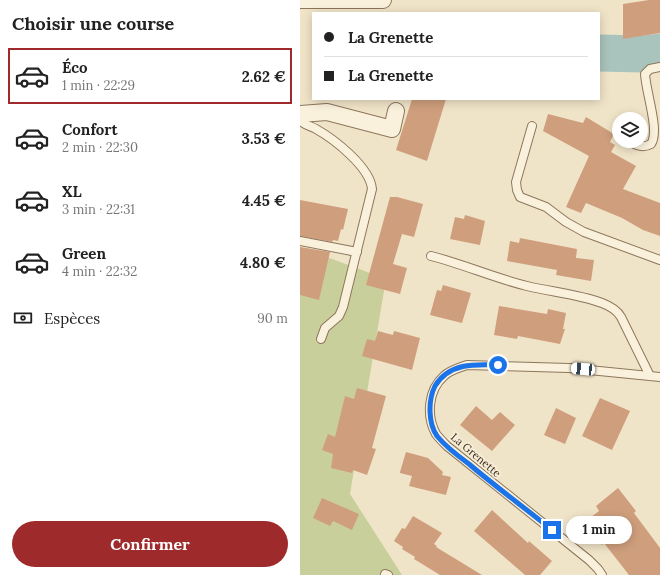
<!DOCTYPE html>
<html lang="fr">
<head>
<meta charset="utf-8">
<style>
	body { margin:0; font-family:Lora,serif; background:#f6f6f6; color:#222; height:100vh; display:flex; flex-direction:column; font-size:15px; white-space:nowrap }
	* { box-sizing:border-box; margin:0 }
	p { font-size:13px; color:#767676 }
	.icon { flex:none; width:22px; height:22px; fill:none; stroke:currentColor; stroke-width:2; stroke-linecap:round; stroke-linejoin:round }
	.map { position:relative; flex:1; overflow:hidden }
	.panel { display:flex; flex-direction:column; background:#fff; width:300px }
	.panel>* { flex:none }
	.hud { position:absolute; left:12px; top:12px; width:288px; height:88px; border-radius:0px; box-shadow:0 2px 10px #0003; display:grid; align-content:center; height:88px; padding:0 12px; background:#fff }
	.tools { position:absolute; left:312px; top:112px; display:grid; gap:8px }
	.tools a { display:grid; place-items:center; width:36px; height:36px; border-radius:50%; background:#fff; box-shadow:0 2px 10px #0003; font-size:20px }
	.end { position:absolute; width:18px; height:18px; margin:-9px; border:5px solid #1a73e8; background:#fff; box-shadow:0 0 0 2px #fff }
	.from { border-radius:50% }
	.bubble { position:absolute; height:28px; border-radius:14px; background:#fff; box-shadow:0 2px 10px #0003; font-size:13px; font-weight:700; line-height:28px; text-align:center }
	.car { position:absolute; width:12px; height:24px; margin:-12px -6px; border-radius:5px; box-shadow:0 0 3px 1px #0007; background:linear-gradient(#fff 24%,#345 0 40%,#fff 0 76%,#345 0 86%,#fff 0) }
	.hud b { display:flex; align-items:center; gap:14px; height:38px; font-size:15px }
	.hud b+b { border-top:1px solid #e0e0e0 }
	.hud i { width:10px; height:10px; background:#222 }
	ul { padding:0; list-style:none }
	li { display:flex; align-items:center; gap:12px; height:56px; margin:0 8px 6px; padding:0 4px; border:2px solid transparent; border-radius:0px }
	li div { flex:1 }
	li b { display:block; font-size:15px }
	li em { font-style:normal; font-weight:700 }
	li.current { border-color:#9e2a2b }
	li>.icon { width:36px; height:36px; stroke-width:1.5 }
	h2 { padding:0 12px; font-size:18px; line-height:48px }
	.pay { display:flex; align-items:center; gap:10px; height:44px; padding:0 12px; font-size:15px }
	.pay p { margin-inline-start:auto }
	.action { display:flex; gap:8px; margin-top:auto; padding:8px 12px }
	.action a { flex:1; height:46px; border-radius:24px; background:#9e2a2b; color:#fff; font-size:16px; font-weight:700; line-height:46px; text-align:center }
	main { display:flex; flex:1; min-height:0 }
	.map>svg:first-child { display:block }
	.green { fill:#c9cf9b }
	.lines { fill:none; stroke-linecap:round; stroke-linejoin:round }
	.river { stroke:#a9c4bc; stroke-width:37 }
	.building { fill:#cf9f7d }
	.service-casing { stroke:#8d765c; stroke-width:10 }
	.minor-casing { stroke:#8d765c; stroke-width:18 }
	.service { stroke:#faf1dc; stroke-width:8 }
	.minor { stroke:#faf1dc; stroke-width:16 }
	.route { stroke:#1a73e8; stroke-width:5 }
	.labels { text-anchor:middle; stroke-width:3.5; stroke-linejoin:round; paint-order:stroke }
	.street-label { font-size:11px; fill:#3d2e20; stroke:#f7eed8 }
</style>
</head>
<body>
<main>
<section class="panel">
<h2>Choisir une course</h2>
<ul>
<li class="current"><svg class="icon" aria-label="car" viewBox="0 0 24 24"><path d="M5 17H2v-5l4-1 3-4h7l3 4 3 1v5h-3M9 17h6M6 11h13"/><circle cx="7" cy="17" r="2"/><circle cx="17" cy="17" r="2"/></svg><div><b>Éco</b><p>1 min · 22:29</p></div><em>2.62 €</em></li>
<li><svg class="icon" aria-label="car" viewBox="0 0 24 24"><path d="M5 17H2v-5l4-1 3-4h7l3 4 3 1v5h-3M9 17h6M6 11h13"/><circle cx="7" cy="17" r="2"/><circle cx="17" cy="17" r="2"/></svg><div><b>Confort</b><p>2 min · 22:30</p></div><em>3.53 €</em></li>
<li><svg class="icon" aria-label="car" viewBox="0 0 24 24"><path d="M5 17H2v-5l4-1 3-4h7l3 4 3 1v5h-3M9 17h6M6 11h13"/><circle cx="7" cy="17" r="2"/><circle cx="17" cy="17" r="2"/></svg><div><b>XL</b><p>3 min · 22:31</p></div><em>4.45 €</em></li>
<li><svg class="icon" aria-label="car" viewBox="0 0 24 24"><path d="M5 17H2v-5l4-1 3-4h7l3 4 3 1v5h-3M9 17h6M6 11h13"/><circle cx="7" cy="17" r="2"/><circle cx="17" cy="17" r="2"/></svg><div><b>Green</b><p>4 min · 22:32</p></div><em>4.80 €</em></li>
</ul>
<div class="pay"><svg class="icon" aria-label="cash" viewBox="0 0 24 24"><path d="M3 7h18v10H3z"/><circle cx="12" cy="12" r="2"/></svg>Espèces<p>90 m</p></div>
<div class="action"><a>Confirmer</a></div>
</section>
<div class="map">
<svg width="360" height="575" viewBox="0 0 360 575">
	<rect width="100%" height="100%" fill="#f0e4c8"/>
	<path class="green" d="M 0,247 L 86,279 L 50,494 L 102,575 L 0,575 Z"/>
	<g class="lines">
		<path class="river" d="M 299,53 L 343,54 L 360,52"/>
	</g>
	<g class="building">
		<path d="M 349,0 L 360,0 L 360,33 L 323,39 L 323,4 Z"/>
		<path d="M 112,99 L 146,99 L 127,161 L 96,150 Z"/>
		<path d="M 248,114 L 283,123 L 286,117 L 314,134 L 310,142 L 315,145 L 311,152 L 336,166 L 323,189 L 360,203 L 360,236 L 343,230 L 322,218 L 286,203 L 281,213 L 266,207 L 289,156 L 243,131 Z"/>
		<path d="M 90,197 L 97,197 L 123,204 L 114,237 L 102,234 L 93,264 L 107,268 L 100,294 L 66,285 Z"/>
		<path d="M 0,200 L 48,209 L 43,230 L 41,229 L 38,241 L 33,240 L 32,242 L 0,236 Z"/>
		<path d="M 165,215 L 185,221 L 180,245 L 150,239 L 155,217 L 164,219 Z"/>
		<path d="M 220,238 L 277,249 L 276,258 L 294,260 L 291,281 L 256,275 L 257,270 L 207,261 L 210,241 L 219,243 Z"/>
		<path d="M 0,247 L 30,252 L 19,300 L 0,295 Z"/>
		<path d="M 143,285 L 171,293 L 162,323 L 130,315 L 137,290 L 141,291 Z"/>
		<path d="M 199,306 L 247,314 L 248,309 L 266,313 L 263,329 L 265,329 L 260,344 L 218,336 L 217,339 L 194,335 Z"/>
		<path d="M 78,331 L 93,335 L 94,331 L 120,338 L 112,370 L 62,356 L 67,339 L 75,341 Z"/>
		<path d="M 57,388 L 86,396 L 72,448 L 76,449 L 67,475 L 53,470 L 52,473 L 31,468 L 33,454 L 22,450 L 28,434 L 35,437 L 45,396 L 54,399 Z"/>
		<path d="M 300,398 L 330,411 L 312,450 L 282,436 Z"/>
		<path d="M 176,406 L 192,420 L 200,412 L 215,425 L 192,451 L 160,425 Z"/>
		<path d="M 256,408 L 276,418 L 265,444 L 244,435 Z"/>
		<path d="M 106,452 L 128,458 L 143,472 L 142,475 L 151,477 L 146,495 L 109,486 L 112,476 L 100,473 L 100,472 Z"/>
		<path d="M 318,488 L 336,511 L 334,513 L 360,548 L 360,575 L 329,575 L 304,543 L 302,545 L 285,522 L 299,511 L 296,506 Z"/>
		<path d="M 22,498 L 59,514 L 52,530 L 33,521 L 30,526 L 13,518 Z"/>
		<path d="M 192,510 L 228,543 L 229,541 L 252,561 L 240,575 L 225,575 L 174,531 Z"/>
		<path d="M 113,516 L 142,533 L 134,544 L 137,546 L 136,547 L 182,575 L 140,575 L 114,559 L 115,557 L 102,549 L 103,547 L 94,541 L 102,528 L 105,529 Z"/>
	</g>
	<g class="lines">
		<defs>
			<g id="service">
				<path d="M 0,120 C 4,125 11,126 16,129 C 34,139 70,167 72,189 L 43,307 L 39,316 L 25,328 L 21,339"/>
				<path d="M 232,126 L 216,182 L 217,190 L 220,197 L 246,207 L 266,222 L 284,232 L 360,260"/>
				<path d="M 330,141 C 336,146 344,148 351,144 C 360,131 346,93 345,74 L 350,69 L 360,67"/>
				<path d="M 0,241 L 57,252"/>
				<path d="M 131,256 C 163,264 194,278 227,286 C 252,292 278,294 302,303 C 310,306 317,310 321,317 L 350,376"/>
				<path d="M 85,574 L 88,575"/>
				<path d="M 302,575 L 298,569 L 289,560 L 147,446 C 143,442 139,438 136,434 C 126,416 128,390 144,376 C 150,370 159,368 167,365 L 269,368 L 360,377"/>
			</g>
			<g id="minor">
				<path d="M 0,0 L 83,0"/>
				<path d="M 0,114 L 27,112 L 92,129 L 96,111"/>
			</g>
		</defs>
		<use href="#service" class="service-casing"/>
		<use href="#minor" class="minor-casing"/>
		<use href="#service" class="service"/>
		<use href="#minor" class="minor"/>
	</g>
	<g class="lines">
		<path class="route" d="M 198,365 C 174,364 149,363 135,386 C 128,400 128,423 137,436 C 146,447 158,456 169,464 C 196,487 225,508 252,530"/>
	</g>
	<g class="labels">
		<g class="street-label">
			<text transform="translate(176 455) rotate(40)" y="4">La Grenette</text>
		</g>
	</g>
</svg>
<div class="tools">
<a><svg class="icon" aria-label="layers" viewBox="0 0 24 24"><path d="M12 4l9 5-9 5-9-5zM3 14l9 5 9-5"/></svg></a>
</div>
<i class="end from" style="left:198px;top:365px"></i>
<i class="end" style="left:252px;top:530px"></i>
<div class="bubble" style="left:266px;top:516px;width:66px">1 min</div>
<i class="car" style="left:283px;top:369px;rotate:275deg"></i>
<div class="hud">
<b><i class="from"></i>La Grenette</b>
<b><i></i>La Grenette</b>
</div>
</div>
</main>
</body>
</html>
